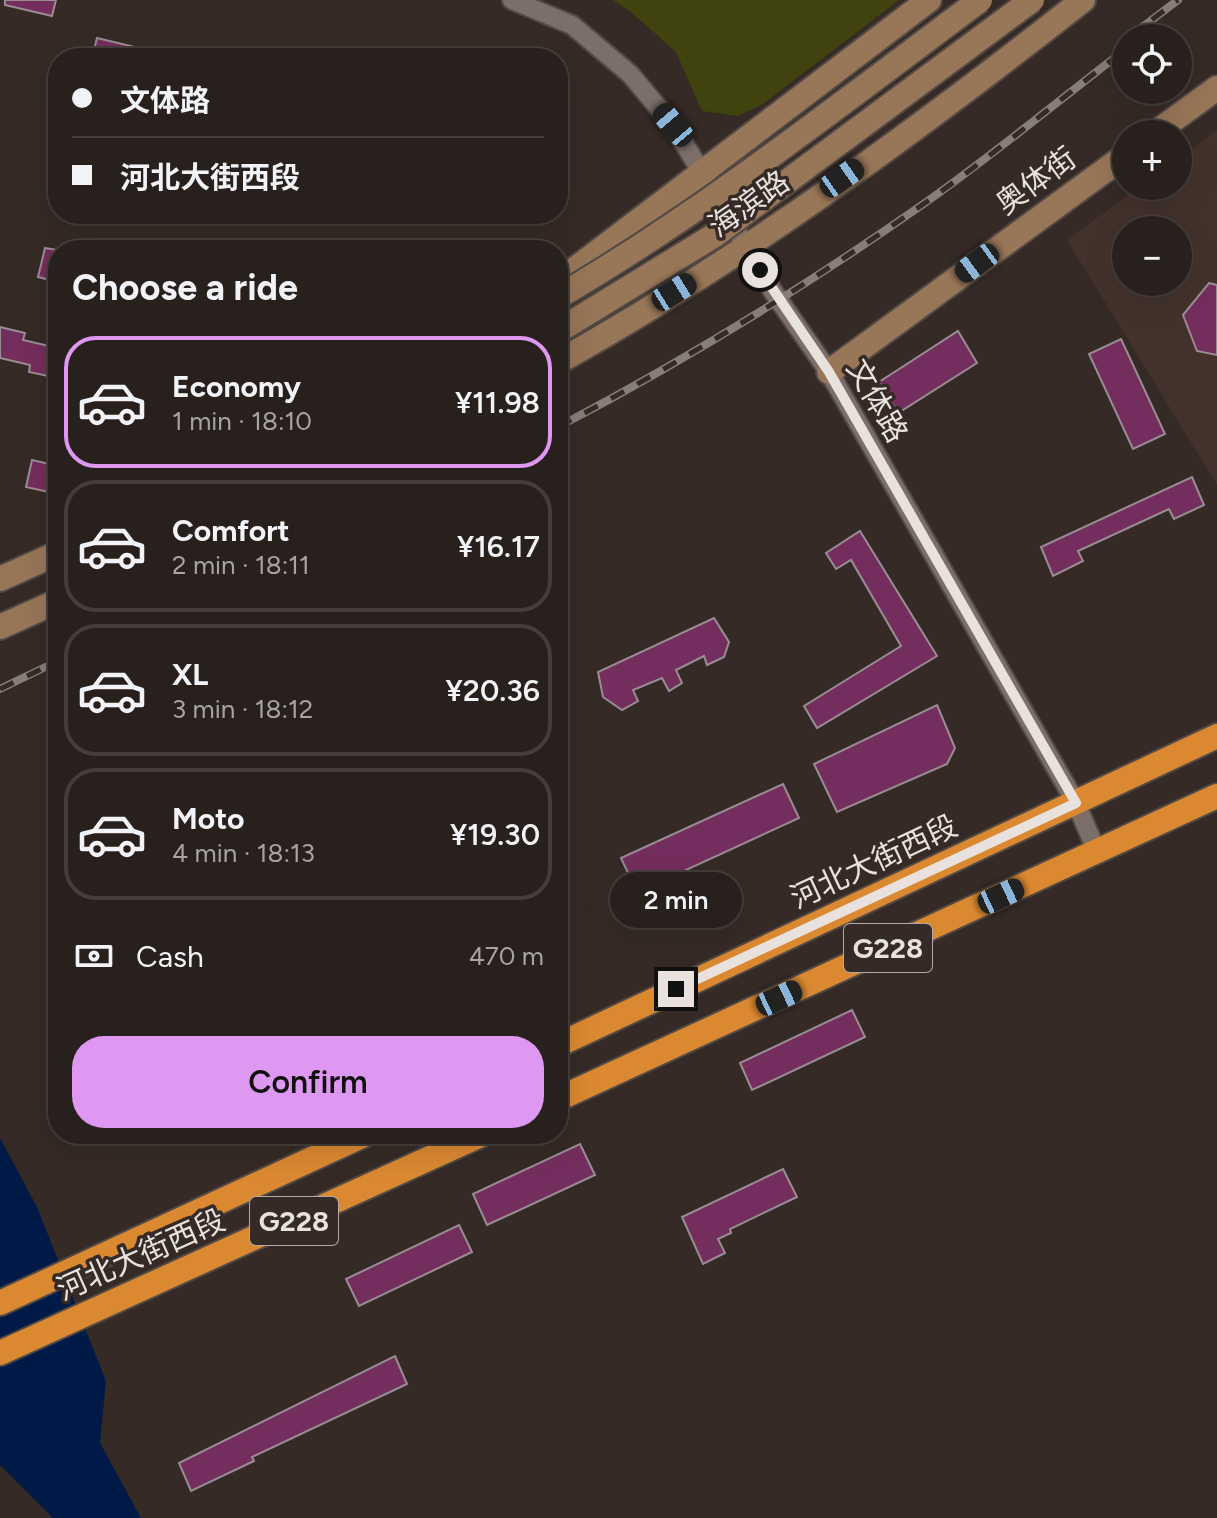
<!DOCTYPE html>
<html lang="en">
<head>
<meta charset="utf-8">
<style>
	body { margin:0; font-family:Figtree,"Noto Sans SC",sans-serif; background:#342d29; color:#f1f3f6; height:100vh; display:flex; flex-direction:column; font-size:30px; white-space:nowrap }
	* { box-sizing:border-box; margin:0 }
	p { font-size:26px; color:#a5a3a3 }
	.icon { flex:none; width:44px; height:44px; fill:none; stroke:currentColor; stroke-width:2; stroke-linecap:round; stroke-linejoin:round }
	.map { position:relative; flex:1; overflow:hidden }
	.details { position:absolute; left:48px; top:240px; width:520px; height:904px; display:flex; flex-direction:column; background:#28201c; border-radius:32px; box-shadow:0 8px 32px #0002,0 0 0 2px #443e3b }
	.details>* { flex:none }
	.top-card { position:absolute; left:48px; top:48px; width:520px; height:176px; border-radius:32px; box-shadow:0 8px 32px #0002,0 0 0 2px #443e3b; display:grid; align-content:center; height:176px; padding:0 24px; background:#28201c }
	.tools { position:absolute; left:1112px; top:24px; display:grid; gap:16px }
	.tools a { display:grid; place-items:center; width:80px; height:80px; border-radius:50%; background:#28201c; box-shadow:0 8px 32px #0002,0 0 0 2px #443e3b; font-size:40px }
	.end { position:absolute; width:36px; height:36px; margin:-18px; border:10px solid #e8e1de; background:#111; box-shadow:0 0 0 4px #111 }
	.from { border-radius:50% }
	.bubble { position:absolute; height:56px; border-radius:28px; background:#28201c; box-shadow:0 8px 32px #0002,0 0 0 2px #443e3b; font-size:26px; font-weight:600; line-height:56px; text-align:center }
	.car { position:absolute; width:24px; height:48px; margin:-24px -12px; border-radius:10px; box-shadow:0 0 6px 2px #0007; background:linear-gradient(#222 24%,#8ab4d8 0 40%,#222 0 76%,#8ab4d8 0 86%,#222 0) }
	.top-card b { display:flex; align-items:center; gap:28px; height:76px; font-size:30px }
	.top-card b+b { border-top:2px solid #443e3b }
	.top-card i { width:20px; height:20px; background:#f1f3f6 }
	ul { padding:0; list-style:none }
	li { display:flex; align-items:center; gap:24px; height:132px; margin:0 16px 12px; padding:0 8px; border:4px solid #443e3b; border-radius:32px }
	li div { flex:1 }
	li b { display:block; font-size:30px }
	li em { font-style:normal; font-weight:600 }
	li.on { border-color:#de98f2 }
	li>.icon { width:72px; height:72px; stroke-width:1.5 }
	h2 { padding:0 24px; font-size:36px; line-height:96px }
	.pay { display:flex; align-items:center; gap:20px; height:88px; padding:0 24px; font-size:30px }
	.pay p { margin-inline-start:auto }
	.action { display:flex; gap:16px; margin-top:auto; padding:16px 24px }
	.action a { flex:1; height:92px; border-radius:32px; background:#de98f2; color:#111; font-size:32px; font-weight:600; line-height:92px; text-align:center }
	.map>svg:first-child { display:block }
	.built { fill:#43322c; fill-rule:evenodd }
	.green { fill:#40430d }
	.water { fill:#001a47 }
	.building { fill:#742e5d; stroke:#998c93; stroke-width:2 }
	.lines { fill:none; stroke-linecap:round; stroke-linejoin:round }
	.street-casing { stroke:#524945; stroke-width:22 }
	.secondary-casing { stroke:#524945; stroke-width:28 }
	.highway-casing { stroke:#524945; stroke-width:28 }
	.street { stroke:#7c6e69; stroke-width:18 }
	.secondary { stroke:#987658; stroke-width:24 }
	.highway { stroke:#db8931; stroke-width:24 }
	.rail-casing { stroke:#877e7a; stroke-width:8 }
	.rail { stroke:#352a26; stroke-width:5; stroke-dasharray:15; stroke-linecap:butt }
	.secondary-bridge-casing { stroke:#524945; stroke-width:28; stroke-linecap:butt }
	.secondary-bridge { stroke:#987658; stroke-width:24 }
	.route { stroke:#e8e1de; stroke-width:10 }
	.labels { text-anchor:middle; stroke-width:7; stroke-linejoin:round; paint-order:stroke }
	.shield { fill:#352a26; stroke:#b2aaa7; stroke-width:2 }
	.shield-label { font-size:28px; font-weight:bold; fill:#e8e1de }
	.street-label { font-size:30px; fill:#e8e1de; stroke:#352a26 }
</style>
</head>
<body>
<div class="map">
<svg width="1217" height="1518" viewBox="0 0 1217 1518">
	<rect width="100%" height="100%" fill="#352a26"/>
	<path class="built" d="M 1217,130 L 1217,485 L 1067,240 L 1141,186 L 1178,186 L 1178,159 ZM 1126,230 L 1178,230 L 1178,282 L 1126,282 Z"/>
	<path class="green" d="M 613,0 L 899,0 L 763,104 L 738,116 L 702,111 L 676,52 L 631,12 Z"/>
	<path class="water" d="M 0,1138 L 37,1207 L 106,1381 L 100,1443 L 141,1518 L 53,1518 L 0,1465 Z"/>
	<g class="building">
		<path d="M 5,0 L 56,0 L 52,16 L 5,5 Z"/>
		<path d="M 97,38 L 160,53 L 160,58 L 92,58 Z"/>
		<path d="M 45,248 L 58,250 L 58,282 L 38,277 Z"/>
		<path d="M 1209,283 L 1217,285 L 1217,355 L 1197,351 L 1183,315 Z"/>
		<path d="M 0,327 L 25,333 L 23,340 L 58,348 L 58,378 L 29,372 L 30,365 L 0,358 Z"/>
		<path d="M 958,331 L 977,363 L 898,413 L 879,382 Z"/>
		<path d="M 1121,339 L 1165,434 L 1133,449 L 1089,354 Z"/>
		<path d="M 32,460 L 58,466 L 58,494 L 26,487 Z"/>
		<path d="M 1192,477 L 1204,505 L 1174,519 L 1169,509 L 1078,551 L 1083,561 L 1053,576 L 1041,547 Z"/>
		<path d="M 860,531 L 937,656 L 817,728 L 804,706 L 901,646 L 851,560 L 836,569 L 826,553 Z"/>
		<path d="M 714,618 L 729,642 L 724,657 L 707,665 L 704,656 L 676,670 L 682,683 L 669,691 L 662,678 L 633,690 L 638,701 L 622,710 L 603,697 L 598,672 Z"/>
		<path d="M 937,705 L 955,748 L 947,764 L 837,812 L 814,764 Z"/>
		<path d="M 783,784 L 799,818 L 675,875 L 678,884 L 641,901 L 621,858 Z"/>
		<path d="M 852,1010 L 865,1037 L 752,1090 L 740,1063 Z"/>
		<path d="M 580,1144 L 595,1175 L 487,1225 L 473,1194 Z"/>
		<path d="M 783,1169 L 797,1197 L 730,1229 L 731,1233 L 718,1239 L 725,1253 L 703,1264 L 682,1217 Z"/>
		<path d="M 459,1225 L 472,1252 L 359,1306 L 346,1279 Z"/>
		<path d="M 395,1356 L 407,1384 L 252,1457 L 254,1461 L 191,1491 L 179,1463 Z"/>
	</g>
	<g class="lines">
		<defs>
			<path id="street" d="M 512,0 L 572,25 L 630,74 L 673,125 L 774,293 L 829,372 L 1076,803 L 1097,852"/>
			<g id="secondary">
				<path d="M 1154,134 L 1217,88"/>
				<path d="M 558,282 L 929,0"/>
				<path d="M 558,362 C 741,260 918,130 1083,0"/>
				<path d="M 829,372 L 1126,155"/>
				<path d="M 0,579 L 58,553"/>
				<path d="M 0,627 L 58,601"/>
			</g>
			<g id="highway">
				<path d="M 558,1045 L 1217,736"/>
				<path d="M 558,1099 L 1217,796"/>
				<path d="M 0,1303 L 366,1134"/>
				<path d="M 0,1353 L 483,1134"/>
			</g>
		</defs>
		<use href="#street" class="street-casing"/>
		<use href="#secondary" class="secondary-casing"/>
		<use href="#highway" class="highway-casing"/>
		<use href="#street" class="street"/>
		<use href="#secondary" class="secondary"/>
		<use href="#highway" class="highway"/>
		<defs>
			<g id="rail">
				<path d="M 1128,38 L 1178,0"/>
				<path d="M 558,427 C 684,361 806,286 922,205 C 992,156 1058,101 1126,49"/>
				<path d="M 0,689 L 58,661"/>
			</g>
		</defs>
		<use href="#rail" class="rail-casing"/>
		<use href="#rail" class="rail"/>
		<defs>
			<g id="secondary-bridge">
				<path d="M 558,297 C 705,211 843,102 980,0"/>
				<path d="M 558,331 L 715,235 L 1032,0"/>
			</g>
		</defs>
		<use href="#secondary-bridge" class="secondary-bridge-casing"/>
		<use href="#secondary-bridge" class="secondary-bridge"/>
	</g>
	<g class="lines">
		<path class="route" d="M 676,989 L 1076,803 L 829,372 L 760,270"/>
	</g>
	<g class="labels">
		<g class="shield">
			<rect x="844" y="924" width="88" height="48" rx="6"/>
			<rect x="250" y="1197" width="88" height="48" rx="6"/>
		</g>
		<g class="shield-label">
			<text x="888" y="958">G228</text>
			<text x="294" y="1231">G228</text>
		</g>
		<g class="street-label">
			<text transform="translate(1036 181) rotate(-36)" y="10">奥体街</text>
			<text transform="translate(749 204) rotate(-35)" y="10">海滨路</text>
			<text transform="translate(877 401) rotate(60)" y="10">文体路</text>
			<text transform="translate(874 862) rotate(-25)" y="10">河北大街西段</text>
			<text transform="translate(141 1255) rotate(-24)" y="10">河北大街西段</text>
		</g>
	</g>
</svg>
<div class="tools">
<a><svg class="icon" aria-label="locate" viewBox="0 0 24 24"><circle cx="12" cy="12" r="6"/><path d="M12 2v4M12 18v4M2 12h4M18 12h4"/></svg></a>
<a>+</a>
<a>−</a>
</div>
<i class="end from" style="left:760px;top:270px"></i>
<i class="end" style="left:676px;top:989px"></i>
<div class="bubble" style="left:610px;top:872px;width:132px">2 min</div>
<i class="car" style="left:673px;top:125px;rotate:320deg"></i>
<i class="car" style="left:842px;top:178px;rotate:55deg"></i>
<i class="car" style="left:977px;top:263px;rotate:234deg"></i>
<i class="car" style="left:674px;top:292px;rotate:58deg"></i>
<i class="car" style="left:1001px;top:896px;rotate:65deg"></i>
<i class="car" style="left:779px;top:998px;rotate:65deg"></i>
<div class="top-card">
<b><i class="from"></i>文体路</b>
<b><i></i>河北大街西段</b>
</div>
<section class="details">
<h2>Choose a ride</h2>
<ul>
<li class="on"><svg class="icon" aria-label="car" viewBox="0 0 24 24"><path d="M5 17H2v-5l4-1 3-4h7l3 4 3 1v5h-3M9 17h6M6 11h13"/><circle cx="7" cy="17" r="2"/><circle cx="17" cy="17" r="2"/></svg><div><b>Economy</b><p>1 min · 18:10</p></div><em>¥11.98</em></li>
<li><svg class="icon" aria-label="car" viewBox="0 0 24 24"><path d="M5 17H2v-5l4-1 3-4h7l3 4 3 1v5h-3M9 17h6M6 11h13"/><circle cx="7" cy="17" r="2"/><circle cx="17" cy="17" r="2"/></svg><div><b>Comfort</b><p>2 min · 18:11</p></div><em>¥16.17</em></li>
<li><svg class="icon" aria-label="car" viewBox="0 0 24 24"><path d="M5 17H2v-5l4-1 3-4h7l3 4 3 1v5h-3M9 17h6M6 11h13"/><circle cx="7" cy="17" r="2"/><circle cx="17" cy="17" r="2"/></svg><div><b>XL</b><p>3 min · 18:12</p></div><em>¥20.36</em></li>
<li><svg class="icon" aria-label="car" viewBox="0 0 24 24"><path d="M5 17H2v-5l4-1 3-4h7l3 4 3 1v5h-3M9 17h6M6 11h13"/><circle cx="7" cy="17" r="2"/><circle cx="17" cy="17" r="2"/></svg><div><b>Moto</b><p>4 min · 18:13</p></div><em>¥19.30</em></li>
</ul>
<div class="pay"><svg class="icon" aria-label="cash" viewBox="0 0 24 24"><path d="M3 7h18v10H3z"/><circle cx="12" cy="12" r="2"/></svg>Cash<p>470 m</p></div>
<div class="action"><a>Confirm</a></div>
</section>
</div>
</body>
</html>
